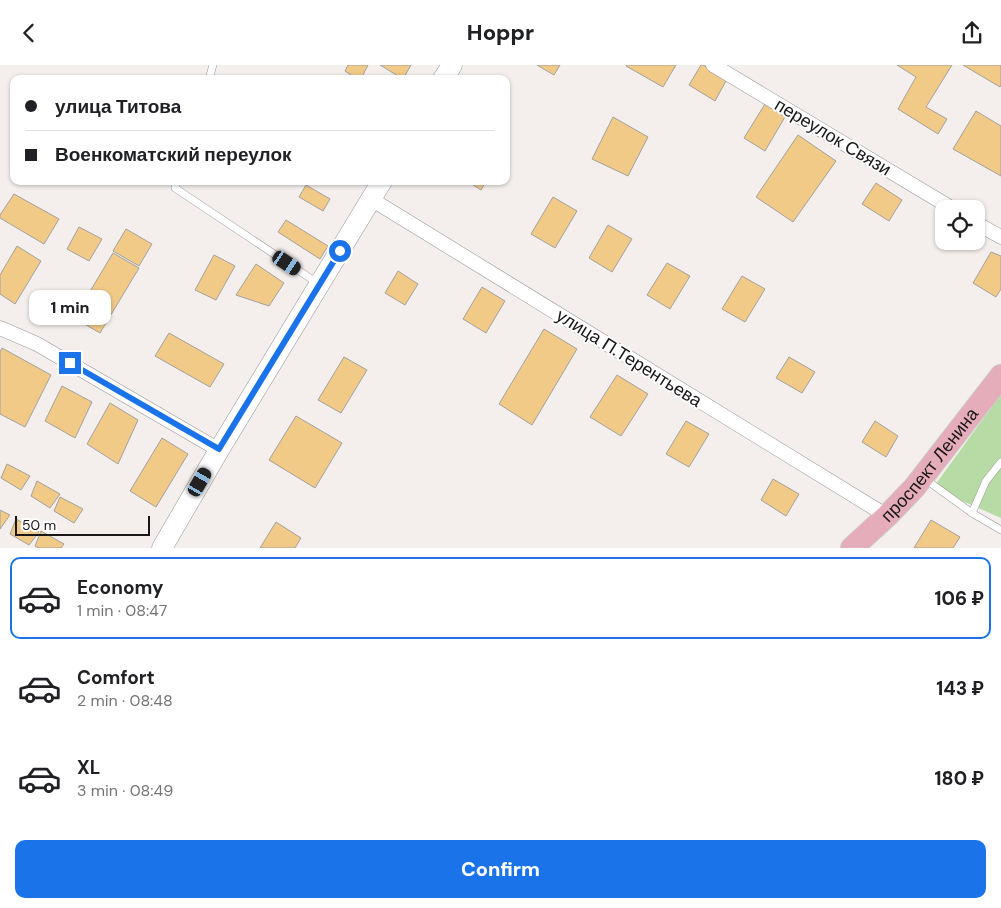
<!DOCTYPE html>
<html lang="en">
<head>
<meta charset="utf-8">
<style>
	body { margin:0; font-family:"DM Sans",sans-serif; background:#f2f2f2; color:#202124; height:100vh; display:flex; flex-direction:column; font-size:19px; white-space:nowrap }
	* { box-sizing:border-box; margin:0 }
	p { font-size:16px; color:#757577 }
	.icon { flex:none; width:28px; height:28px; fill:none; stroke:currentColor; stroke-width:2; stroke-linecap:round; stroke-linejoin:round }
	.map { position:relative; height:483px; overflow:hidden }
	.panel { display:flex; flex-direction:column; background:#fff; flex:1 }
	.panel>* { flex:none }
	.top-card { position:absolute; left:10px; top:10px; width:500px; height:110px; border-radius:10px; box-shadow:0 1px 4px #0004; display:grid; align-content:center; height:110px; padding:0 15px; background:#fff }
	.buttons { position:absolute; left:935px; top:135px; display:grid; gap:10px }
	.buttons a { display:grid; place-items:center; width:50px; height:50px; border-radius:10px; background:#fff; box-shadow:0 1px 4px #0004; font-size:25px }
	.scale { position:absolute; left:15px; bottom:12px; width:135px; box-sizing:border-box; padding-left:5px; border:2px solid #181616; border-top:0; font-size:14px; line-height:18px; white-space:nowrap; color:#181616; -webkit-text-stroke:4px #fefdfd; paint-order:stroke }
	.end { position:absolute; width:22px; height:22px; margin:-11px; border:6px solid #1a73e8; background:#fff; box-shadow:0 0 0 2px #fff }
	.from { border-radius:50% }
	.bubble { position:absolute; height:35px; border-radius:10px; background:#fff; box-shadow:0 1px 4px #0004; font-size:16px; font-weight:800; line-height:35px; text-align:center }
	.car { position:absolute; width:15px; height:30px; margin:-15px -8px; border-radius:6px; box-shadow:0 0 4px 1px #0007; background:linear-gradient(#222 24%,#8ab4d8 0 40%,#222 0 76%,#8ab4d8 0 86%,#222 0) }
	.top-card b { display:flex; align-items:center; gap:18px; height:48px; font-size:19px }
	.top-card b+b { border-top:1px solid #e0e0e0 }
	.top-card i { width:12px; height:12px; background:#202124 }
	ul { padding:9px 0 0; list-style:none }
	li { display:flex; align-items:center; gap:15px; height:82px; margin:0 10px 8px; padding:0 5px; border:2px solid transparent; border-radius:10px }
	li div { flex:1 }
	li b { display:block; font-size:19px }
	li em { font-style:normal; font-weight:800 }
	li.current { border-color:#1a73e8 }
	li>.icon { width:45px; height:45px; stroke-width:1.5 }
	.primary-button { display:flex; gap:10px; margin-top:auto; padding:10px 15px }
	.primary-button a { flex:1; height:58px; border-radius:10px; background:#1a73e8; color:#fff; font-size:20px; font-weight:800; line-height:58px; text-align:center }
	header { display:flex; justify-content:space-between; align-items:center; height:65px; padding:0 15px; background:#fff; font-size:22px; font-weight:800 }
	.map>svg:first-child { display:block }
	.green { fill:#b6dba5 }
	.building { fill:#f1ca88; stroke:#a3a19d }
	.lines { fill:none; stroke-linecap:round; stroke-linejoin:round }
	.lane-casing { stroke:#9a9594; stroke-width:8 }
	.street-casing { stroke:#9a9594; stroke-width:15 }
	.secondary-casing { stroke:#9a9594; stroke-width:21 }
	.primary-casing { stroke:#ccc; stroke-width:24 }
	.lane { stroke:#fff; stroke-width:7 }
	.street { stroke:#fff; stroke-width:14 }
	.secondary { stroke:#fff; stroke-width:20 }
	.primary { stroke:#e5acba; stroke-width:22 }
	.route { stroke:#1a73e8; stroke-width:6 }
	.labels { text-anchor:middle; stroke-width:4; stroke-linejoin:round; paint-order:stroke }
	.street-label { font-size:18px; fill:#181616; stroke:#fefdfd }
</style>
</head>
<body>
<header><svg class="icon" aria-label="back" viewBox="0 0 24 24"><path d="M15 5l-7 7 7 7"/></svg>Hoppr<svg class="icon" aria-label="share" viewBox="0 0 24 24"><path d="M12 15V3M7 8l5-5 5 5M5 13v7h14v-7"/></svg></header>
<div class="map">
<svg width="1001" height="483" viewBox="0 0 1001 483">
	<rect width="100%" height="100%" fill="#f4efed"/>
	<path class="green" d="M 1001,329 L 1001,453 L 933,423 Z"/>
	<g class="building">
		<path d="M 348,0 L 368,0 L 361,14 L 357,14 L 345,6 Z"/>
		<path d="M 380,0 L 411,0 L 403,14 Z"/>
		<path d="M 537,0 L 560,0 L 554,10 Z"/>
		<path d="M 627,0 L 676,0 L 663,22 L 626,1 Z"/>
		<path d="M 701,0 L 703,0 L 727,14 L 715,36 L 689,20 Z"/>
		<path d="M 897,0 L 952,0 L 926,42 L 947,54 L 938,69 L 898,44 L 916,12 Z"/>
		<path d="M 963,0 L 1001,0 L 1001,20 L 1000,22 Z"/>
		<path d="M 765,39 L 785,52 L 765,86 L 744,73 Z"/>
		<path d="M 976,46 L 1001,61 L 1001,111 L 953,84 Z"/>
		<path d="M 613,52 L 648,72 L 628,111 L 592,94 Z"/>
		<path d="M 798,70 L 836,96 L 793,157 L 756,132 Z"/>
		<path d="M 467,116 L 486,116 L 481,125 Z"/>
		<path d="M 876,118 L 902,135 L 889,156 L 862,139 Z"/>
		<path d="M 306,120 L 330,134 L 323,146 L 299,132 Z"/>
		<path d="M 14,129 L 59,154 L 44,179 L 0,153 L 0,150 Z"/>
		<path d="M 553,132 L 577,146 L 555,183 L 531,169 Z"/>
		<path d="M 286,155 L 328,181 L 320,194 L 278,167 Z"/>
		<path d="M 608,160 L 632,174 L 612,207 L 589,193 Z"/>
		<path d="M 79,162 L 102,174 L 89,196 L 67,184 Z"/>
		<path d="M 126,164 L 152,179 L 139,201 L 113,186 Z"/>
		<path d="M 17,181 L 41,196 L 15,239 L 0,229 L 0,210 Z"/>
		<path d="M 991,187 L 1001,191 L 1001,224 L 996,232 L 973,218 Z"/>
		<path d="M 113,188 L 139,203 L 100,268 L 74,253 Z"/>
		<path d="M 214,190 L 235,201 L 216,235 L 195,225 Z"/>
		<path d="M 667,198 L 690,211 L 670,244 L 647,230 Z"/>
		<path d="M 256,199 L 284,218 L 269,241 L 236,230 Z"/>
		<path d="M 398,206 L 418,219 L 405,240 L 385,228 Z"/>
		<path d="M 742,211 L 765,224 L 745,257 L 722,244 Z"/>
		<path d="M 482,222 L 505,236 L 486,268 L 463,254 Z"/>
		<path d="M 544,264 L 577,284 L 532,360 L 499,339 Z"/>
		<path d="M 169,268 L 224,299 L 210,322 L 155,291 Z"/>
		<path d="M 2,283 L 51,310 L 25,362 L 0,349 L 0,287 Z"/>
		<path d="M 344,292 L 367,305 L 341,348 L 318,335 Z"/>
		<path d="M 789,292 L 815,307 L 802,328 L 776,313 Z"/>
		<path d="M 617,310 L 648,329 L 621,371 L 590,352 Z"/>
		<path d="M 62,321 L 92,337 L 75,373 L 45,356 Z"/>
		<path d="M 110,338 L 138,355 L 118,399 L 87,379 Z"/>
		<path d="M 296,351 L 342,378 L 315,423 L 269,395 Z"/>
		<path d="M 686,356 L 709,369 L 689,402 L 666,389 Z"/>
		<path d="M 875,356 L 898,371 L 886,392 L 862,377 Z"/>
		<path d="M 162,373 L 188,389 L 156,442 L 130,426 Z"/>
		<path d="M 7,399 L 30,411 L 21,425 L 1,413 Z"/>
		<path d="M 773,414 L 799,429 L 786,451 L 761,435 Z"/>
		<path d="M 37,416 L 60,429 L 50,443 L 31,431 Z"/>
		<path d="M 60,432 L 83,444 L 74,458 L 54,446 Z"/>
		<path d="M 0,445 L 10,450 L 0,464 Z"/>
		<path d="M 16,454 L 39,467 L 29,480 L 10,469 Z"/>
		<path d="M 931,455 L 960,472 L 953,483 L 914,483 Z"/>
		<path d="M 276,457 L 301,473 L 295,483 L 260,483 Z"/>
		<path d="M 41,466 L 64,479 L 61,483 L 39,483 L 35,481 Z"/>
	</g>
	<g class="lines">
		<defs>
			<g id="lane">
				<path d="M 209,14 L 213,0"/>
				<path d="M 177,116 L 175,123 L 319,219"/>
				<path d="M 925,414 L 972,448 L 1001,465"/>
				<path d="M 972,448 L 986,416 L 1001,397"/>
			</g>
			<g id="street">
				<path d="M 713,0 L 953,144"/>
				<path d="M 371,134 L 887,451"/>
				<path d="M 976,158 L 1001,172"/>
				<path d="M 0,263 L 37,279 L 219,385"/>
			</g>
			<g id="secondary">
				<path d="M 443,14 L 452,0"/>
				<path d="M 162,483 L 219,385 L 382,116"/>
			</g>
			<g id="primary">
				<path id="s1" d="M 852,483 L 887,451 L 914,423 L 1001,311"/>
			</g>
		</defs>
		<use href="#lane" class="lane-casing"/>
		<use href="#street" class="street-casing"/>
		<use href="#secondary" class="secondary-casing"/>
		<use href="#primary" class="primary-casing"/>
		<use href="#lane" class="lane"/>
		<use href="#street" class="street"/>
		<use href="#secondary" class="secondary"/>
		<use href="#primary" class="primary"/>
	</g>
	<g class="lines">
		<path class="route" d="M 70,298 L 219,384 L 340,186"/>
	</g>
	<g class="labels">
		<g class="street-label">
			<text transform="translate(833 72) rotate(31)" y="6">переулок Связи</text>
			<text transform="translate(629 293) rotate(32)" y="6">улица П.Терентьева</text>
			<text dy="6" stroke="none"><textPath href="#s1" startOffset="114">проспект Ленина</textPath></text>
		</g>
	</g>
</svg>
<div class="buttons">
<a><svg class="icon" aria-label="locate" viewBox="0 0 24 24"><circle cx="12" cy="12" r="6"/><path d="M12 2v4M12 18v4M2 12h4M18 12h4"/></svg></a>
</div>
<div class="scale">50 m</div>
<i class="end from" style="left:340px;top:186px"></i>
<i class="end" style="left:70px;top:298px"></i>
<div class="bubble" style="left:29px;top:225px;width:82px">1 min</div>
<i class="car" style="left:287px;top:198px;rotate:124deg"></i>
<i class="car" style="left:200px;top:417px;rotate:30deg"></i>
<div class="top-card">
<b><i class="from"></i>улица Титова</b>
<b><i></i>Военкоматский переулок</b>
</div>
</div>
<section class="panel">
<ul>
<li class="current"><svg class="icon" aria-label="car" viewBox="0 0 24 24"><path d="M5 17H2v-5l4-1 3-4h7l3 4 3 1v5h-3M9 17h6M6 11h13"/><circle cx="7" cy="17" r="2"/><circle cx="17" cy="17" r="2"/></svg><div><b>Economy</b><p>1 min · 08:47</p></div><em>106 ₽</em></li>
<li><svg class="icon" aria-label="car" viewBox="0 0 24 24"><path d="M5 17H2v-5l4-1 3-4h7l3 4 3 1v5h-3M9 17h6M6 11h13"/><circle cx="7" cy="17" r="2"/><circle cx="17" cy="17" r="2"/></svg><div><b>Comfort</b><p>2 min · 08:48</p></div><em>143 ₽</em></li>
<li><svg class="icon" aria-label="car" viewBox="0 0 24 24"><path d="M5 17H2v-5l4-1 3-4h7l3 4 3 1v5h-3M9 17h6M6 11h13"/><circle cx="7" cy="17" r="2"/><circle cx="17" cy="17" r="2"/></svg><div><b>XL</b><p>3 min · 08:49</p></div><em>180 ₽</em></li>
</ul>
<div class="primary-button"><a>Confirm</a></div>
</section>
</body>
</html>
